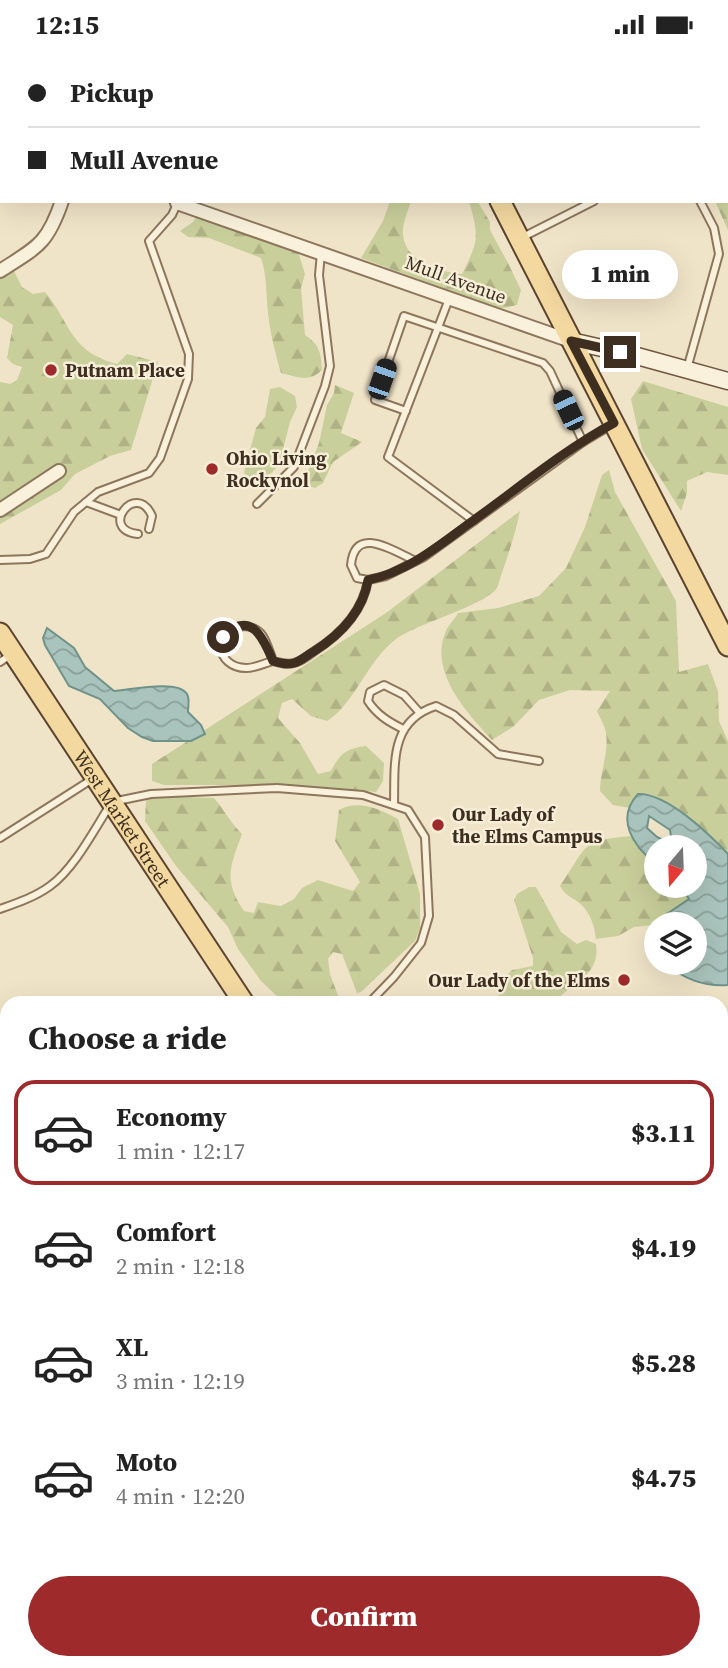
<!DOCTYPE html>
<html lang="en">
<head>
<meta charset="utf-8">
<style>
	body { margin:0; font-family:"Source Serif 4",serif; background:#f2f2f2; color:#222; height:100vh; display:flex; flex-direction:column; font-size:26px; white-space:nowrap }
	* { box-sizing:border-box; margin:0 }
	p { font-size:23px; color:#767676 }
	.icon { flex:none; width:38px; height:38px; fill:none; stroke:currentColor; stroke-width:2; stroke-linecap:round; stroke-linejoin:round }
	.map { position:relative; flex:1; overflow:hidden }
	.sheet { position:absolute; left:0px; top:947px; width:728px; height:674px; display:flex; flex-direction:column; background:#fff; border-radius:21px 21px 0 0; box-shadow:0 7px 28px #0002 }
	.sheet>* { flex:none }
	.hud { position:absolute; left:0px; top:0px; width:728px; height:154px; box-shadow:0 7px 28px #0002; display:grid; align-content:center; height:154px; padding:0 28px; background:#fff }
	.needle { width:46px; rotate:199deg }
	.tools { position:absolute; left:644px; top:786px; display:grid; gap:14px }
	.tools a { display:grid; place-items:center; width:63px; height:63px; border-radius:50%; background:#fff; box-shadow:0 7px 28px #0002; font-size:35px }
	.end { position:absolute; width:32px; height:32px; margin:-16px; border:9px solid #3d2e20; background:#fff; box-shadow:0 0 0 4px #fff }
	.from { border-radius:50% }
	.bubble { position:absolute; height:49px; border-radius:24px; background:#fff; box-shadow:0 7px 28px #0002; font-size:23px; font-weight:800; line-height:49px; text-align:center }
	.car { position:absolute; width:21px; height:42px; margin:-21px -10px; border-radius:9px; box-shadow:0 0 5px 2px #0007; background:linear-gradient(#222 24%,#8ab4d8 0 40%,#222 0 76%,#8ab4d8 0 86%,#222 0) }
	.hud b { display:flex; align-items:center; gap:24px; height:66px; font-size:26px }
	.hud b+b { border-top:2px solid #e0e0e0 }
	.hud i { width:18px; height:18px; background:#222 }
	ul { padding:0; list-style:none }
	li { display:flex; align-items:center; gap:21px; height:105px; margin:0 14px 10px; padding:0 14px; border:4px solid transparent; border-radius:21px }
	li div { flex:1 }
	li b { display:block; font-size:26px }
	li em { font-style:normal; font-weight:800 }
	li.active { border-color:#9e2a2b }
	li>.icon { width:63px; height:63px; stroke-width:1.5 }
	h2 { padding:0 28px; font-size:32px; line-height:84px }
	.cta { display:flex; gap:14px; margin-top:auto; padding:14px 28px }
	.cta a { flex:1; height:80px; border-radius:42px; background:#9e2a2b; color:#fff; font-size:28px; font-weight:800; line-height:80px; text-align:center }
	.status { display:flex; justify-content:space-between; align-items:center; height:49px; padding:0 35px; background:#fff; direction:ltr }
	.status svg { height:19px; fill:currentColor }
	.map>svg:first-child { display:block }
	.forest { fill:url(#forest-firs) }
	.park { fill:url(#park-crowns) }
	.water { fill:url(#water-waves); stroke:#6f938a; stroke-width:2; fill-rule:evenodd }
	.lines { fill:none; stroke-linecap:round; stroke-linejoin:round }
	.lane-casing { stroke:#8d765c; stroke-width:10 }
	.street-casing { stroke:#8d765c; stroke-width:16 }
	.secondary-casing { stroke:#6f573f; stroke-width:19 }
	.primary-casing { stroke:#5b4430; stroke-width:23 }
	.lane { stroke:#faf1dc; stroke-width:6 }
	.street { stroke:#faf1dc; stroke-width:12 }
	.secondary { stroke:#faf1dc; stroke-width:16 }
	.primary { stroke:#f3d9a0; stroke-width:19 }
	.route { stroke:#3d2e20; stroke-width:9 }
	.poi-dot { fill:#9e2a2b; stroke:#f7eed8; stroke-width:2.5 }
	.labels { text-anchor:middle; stroke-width:5; stroke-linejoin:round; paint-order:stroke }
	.street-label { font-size:19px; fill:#3d2e20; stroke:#f7eed8 }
	.poi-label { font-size:19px; font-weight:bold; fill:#3d2e20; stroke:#f7eed8; text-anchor:start }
</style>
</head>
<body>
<div class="status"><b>12:15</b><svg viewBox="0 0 49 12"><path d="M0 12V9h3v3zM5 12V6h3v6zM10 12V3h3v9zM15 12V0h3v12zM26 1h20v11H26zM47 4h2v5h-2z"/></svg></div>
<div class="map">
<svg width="728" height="1619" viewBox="0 0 728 1619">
	<defs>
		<pattern id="forest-firs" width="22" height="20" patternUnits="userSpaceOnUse" patternTransform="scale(1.75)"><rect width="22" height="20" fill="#c9cf9b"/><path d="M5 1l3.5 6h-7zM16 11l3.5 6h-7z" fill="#aeb285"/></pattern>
		<pattern id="park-crowns" width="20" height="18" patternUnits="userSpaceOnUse" patternTransform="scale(1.75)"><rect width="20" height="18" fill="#c9cf9b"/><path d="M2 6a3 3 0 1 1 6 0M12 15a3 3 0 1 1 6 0" fill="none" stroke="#aeb285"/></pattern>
		<pattern id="water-waves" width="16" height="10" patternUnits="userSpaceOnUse" patternTransform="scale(1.75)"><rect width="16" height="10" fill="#a9c4bc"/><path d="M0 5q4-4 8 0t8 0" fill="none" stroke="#8ba098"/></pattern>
	</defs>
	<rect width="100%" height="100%" fill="#f0e4c8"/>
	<g class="forest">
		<path d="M 728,148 L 728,181 L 715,152 L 726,152 Z"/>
		<path d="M 390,152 L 411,152 C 408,162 402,175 403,185 C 405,213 439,223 462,225 C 479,191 479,188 469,152 L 478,153 L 490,173 L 490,181 L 508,214 L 521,241 L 517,256 L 500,260 L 361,209 L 383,172 Z"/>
		<path d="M 198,165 L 295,199 L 299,206 L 305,225 L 301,239 L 305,286 C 320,296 321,304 322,321 C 309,334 298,328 281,324 C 275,304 270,284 268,264 C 266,245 267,227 261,209 L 209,189 L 188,188 L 180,182 L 193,173 Z"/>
		<path d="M 14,222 L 22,238 L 33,245 L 45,243 C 71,274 69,302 117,315 L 127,305 L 158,313 L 131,401 L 110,407 L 75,425 L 61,441 L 0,475 L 0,333 L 10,335 L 17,331 L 22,318 L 13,315 L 7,309 L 13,276 L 0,268 L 0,229 Z"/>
		<path d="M 643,332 L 728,358 L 728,426 L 707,423 L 687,432 L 687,444 L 681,462 L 642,400 L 631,350 Z"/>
		<path d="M 335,336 L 354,344 L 341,384 L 362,393 L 333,413 L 323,434 L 315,439 L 309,437 L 304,432 L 319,394 L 327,356 L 334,344 Z"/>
		<path d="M 280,338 L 295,347 L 297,358 L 290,373 L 279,416 L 258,438 L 253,440 L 244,423 L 256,379 L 265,368 L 270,340 Z"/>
		<path d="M 609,421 L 615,443 L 676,552 L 679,623 L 708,615 L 718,642 L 719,672 L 728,692 L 728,805 C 704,780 677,759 645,745 L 633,751 L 629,759 L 613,756 L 600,742 C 600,723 609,703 606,684 C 605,677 600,669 597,662 L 610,642 L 570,641 L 539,651 L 513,678 L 492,691 C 467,664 428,622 446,582 C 448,576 455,570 458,564 L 498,559 L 539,547 L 566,519 L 585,478 L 602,426 Z"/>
		<path d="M 520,462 C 516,483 509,503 502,524 C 500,528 499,535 497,539 C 486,556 416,575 396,590 C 368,611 353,657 327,672 L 311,667 L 292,650 L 282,654 L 278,669 L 300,694 L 318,725 L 331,722 C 339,705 347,699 366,697 L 384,714 L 383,732 L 376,743 L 284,736 L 164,736 L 152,732 L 152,715 L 386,564 Z"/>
		<path d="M 158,747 L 214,749 C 225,762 229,772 242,785 C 230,818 223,831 244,862 L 254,864 L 258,853 L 281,857 L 294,850 L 302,839 L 318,831 L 353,842 L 360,833 L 335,792 L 339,761 C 358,750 380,760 398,770 L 420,845 L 420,879 L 415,892 L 361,943 L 357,944 L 342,905 L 333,903 L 328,910 L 330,925 L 340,952 L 295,954 L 279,949 L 261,932 L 238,900 L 228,878 L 176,817 L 145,772 L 146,751 Z"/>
		<path d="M 632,787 L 656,815 L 656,836 L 681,837 L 689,850 L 653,876 L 634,878 L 618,887 L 596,890 C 594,875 590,862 578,853 C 570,847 565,846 560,837 C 588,797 579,791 632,787 Z"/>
		<path d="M 529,838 L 536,838 L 561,883 L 577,895 L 586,891 L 596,895 C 601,928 570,933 555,954 L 496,954 L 505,928 L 512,921 L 533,917 L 533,909 L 514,851 L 517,845 Z"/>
		<path d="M 0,1562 L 7,1568 L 5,1597 L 0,1597 Z"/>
	</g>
	<path class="park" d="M 199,0 L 411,0 L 412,2 L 204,2 Z"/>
	<g class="water">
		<path d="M 47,579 L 74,599 L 85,618 L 114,642 C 130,641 178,630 187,645 C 190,650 188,657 188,663 L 201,676 L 205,685 L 191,692 L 153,692 L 142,688 L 128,679 L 100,650 L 69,637 L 45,596 L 43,589 Z"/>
		<path d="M 638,745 C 667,744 709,785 728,805 L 728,936 C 702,938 684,929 663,914 L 695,914 L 695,875 L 656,875 L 656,908 L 649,902 L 646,893 L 649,883 L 658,871 L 689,850 L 681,837 L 695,836 L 695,798 L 656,798 L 656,815 C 633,797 615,770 638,745 ZM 649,767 L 670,781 L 671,787 L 667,793 L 657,788 L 647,779 Z"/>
	</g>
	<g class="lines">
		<defs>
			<g id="lane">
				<path d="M 521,189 L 594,152"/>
				<path d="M 449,250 L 388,408 L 474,472"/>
				<path d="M 687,320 L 719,205 L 714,179 L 700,152"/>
				<path d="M 406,362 L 375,351 L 404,267 L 543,314 L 550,322 L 583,393"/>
				<path d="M 86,453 L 121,466"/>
				<path d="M 257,455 L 294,418 L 325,337 L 330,317 L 319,226 L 321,204"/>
				<path d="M 138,485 C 98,481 136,431 152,467 L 149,480"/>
				<path d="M 0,511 L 30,510 L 46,505 L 74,463 L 98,443 L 149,424 L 160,409 L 188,330 L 189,305 L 149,192 L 172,166 L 177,155"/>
				<path d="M 416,512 C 393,502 355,475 351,516 L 357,529 L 368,531 L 386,527 L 424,508 L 583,393 L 613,375"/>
				<path d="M 273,612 C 265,614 255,619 246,619 C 216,619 210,580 243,577 C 250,577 258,580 262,586 C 267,593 270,604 273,612 C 280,614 287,616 294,614 C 301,612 308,607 313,603 C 340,586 363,562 368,531"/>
				<path d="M 0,613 L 12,605"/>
				<path d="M 403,680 C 389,673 377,666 368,652 L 370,643 L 384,636 L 404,646 L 419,663"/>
				<path d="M 394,756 C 395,715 389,672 436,657 L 454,666 L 498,705 L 539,712"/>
				<path d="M 0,789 L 94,729"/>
				<path d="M 0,860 C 17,854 35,848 50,837 C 75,819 95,779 112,753 L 151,745 L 277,739 L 363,746 L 408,761 L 425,788 L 429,867 L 421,894 L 394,928 L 369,954"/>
				<path d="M 0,1093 L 7,1096"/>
				<path d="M 721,1151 L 728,1145"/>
				<path d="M 439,1619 L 446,1614"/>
				<path d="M 503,1619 L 510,1614"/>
				<path d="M 551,1619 L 558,1614"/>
			</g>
			<g id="street">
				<path d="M 166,0 L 171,2"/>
				<path d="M 611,2 L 616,0"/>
				<path d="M 0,93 L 2,93"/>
				<path d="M 177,154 L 571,292"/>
				<path d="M 0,222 C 37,198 47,196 62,152"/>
				<path d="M 0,461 L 59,422"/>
				<path d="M 0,1557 L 7,1562"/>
				<path d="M 111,1614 L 123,1619"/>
				<path d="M 339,1614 L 355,1619"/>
				<path d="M 201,1619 L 203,1614"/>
				<path d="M 280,1619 L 282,1614"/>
				<path d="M 384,1619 L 391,1614"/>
			</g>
			<g id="secondary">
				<path d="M 571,292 L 637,307 L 728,332"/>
				<path d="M 0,1045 L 7,1049"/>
			</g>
			<g id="primary">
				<path d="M 422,0 L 423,2"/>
				<path d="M 500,152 L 728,597"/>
				<path id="s1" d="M 0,584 L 244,954"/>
				<path d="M 721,1549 L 728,1557"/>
			</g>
		</defs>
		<use href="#lane" class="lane-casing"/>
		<use href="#street" class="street-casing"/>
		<use href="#secondary" class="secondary-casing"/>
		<use href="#primary" class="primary-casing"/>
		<use href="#lane" class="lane"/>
		<use href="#street" class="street"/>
		<use href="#secondary" class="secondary"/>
		<use href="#primary" class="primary"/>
	</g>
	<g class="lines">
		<path class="route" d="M 223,588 C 250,560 263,588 273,612 C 280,614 287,616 294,614 C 301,612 307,606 313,603 C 340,586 363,562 368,531 C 406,523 436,499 467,476 C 515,442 562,402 614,374 L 571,292 L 620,303"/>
	</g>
	<g class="poi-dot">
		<circle cx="51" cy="321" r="7"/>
		<circle cx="212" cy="420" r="7"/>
		<circle cx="438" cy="776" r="7"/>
		<circle cx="624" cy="931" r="7"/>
	</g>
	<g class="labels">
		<g class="street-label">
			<text transform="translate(456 230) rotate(20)" y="7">Mull Avenue</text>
			<text dy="7" stroke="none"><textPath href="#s1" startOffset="222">West Market Street</textPath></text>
		</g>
		<g class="poi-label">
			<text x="65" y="328">Putnam Place</text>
			<text x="226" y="416">Ohio Living<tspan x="226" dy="22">Rockynol</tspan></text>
			<text x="452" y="772">Our Lady of<tspan x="452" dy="22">the Elms Campus</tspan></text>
			<text x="610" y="938" text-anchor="end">Our Lady of the Elms</text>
		</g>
	</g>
</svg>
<div class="tools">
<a><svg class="needle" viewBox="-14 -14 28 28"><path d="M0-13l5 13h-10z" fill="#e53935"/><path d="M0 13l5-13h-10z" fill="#767676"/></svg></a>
<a><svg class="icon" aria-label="layers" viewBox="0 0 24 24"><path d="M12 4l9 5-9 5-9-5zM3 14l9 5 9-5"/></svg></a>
</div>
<i class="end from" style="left:223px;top:588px"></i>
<i class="end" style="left:620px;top:303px"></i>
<div class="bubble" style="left:562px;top:201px;width:116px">1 min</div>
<i class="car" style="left:382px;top:330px;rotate:19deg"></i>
<i class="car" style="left:568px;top:361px;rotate:335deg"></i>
<div class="hud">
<b><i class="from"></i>Pickup</b>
<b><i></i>Mull Avenue</b>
</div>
<section class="sheet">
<h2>Choose a ride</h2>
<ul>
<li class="active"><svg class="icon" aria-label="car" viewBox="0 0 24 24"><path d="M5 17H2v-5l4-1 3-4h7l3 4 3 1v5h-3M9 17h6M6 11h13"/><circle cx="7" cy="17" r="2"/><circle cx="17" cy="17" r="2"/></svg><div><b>Economy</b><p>1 min · 12:17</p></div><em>$3.11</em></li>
<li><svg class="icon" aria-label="car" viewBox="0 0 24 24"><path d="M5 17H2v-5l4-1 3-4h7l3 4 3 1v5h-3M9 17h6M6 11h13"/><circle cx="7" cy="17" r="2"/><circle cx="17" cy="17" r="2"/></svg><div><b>Comfort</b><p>2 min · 12:18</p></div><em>$4.19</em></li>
<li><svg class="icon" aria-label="car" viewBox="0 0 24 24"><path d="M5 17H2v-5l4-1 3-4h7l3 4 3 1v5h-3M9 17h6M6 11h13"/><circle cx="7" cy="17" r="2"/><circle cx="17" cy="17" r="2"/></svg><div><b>XL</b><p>3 min · 12:19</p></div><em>$5.28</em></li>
<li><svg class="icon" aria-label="car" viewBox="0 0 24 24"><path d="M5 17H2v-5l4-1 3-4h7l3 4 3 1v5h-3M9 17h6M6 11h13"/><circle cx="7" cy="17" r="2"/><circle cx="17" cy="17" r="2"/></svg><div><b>Moto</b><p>4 min · 12:20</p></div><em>$4.75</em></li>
</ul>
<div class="cta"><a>Confirm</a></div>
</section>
</div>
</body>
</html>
